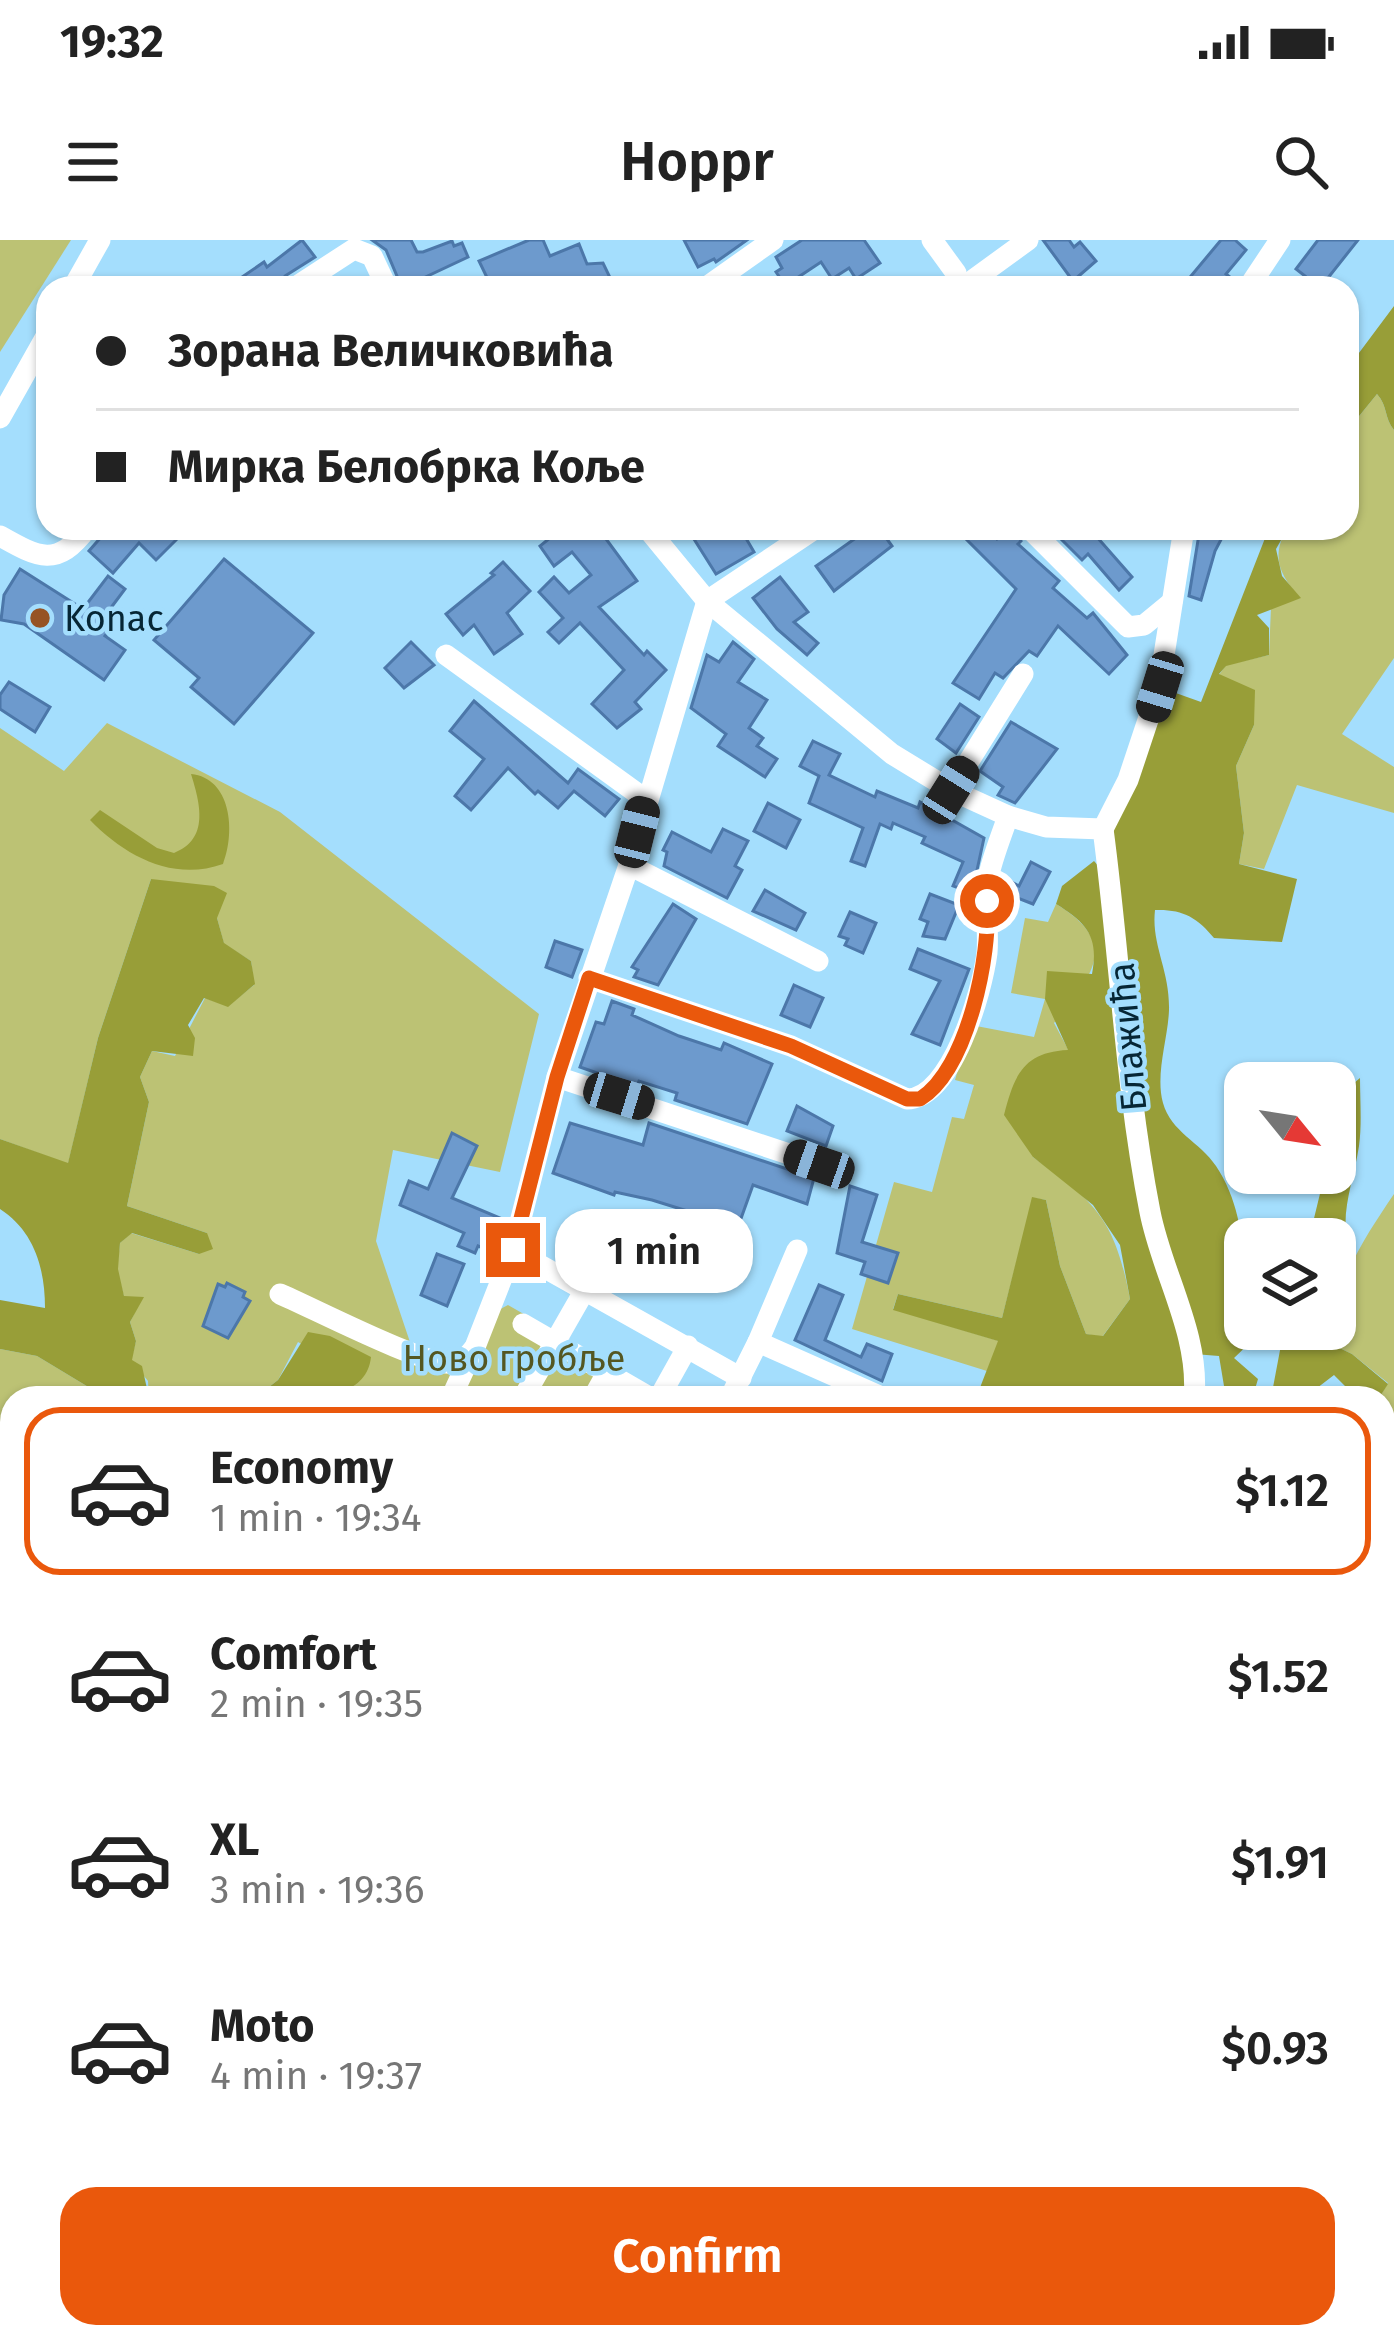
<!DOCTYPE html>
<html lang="en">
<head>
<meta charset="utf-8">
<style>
	body { margin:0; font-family:"Fira Sans",sans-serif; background:#f6f6f6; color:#222; height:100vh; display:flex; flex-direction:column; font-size:45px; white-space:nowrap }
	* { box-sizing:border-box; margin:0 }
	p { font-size:39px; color:#767676 }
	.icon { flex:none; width:66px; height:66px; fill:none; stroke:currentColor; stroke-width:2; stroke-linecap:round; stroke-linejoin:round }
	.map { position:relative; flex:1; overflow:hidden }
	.side { position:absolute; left:0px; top:1146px; width:1395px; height:963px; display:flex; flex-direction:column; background:#fff; border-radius:36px 36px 0 0; box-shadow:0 3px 9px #0004 }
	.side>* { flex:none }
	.guide { position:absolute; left:36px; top:36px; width:1323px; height:264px; border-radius:36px; box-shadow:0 3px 9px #0004; display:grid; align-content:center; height:264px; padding:0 60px; background:#fff }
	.needle { width:78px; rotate:120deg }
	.buttons { position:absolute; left:1224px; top:822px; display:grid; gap:24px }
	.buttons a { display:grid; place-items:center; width:132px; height:132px; border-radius:24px; background:#fff; box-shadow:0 3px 9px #0004; font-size:60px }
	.end { position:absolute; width:54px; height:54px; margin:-27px; border:15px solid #ea580c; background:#fff; box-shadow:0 0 0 6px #fff }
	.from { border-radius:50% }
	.bubble { position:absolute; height:84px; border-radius:36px; background:#fff; box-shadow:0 3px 9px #0004; font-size:39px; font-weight:600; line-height:84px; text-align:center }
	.car { position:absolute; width:36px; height:72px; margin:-36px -18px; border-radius:15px; box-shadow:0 0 9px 3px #0007; background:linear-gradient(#222 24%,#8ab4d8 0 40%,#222 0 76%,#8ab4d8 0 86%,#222 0) }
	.guide b { display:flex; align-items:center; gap:42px; height:114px; font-size:45px }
	.guide b+b { border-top:3px solid #e0e0e0 }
	.guide i { width:30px; height:30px; background:#222 }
	ul { padding:21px 0 0; list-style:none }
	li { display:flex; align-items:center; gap:36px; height:168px; margin:0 24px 18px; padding:0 36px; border:6px solid transparent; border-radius:36px }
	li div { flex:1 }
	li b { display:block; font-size:45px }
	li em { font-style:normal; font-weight:600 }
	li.active { border-color:#ea580c }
	li>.icon { width:108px; height:108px; stroke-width:1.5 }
	.button { display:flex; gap:24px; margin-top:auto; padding:24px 60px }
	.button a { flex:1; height:138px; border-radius:36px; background:#ea580c; color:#fff; font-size:48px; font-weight:600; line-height:138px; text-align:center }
	.status { display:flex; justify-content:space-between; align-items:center; height:84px; padding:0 60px; background:#fff; direction:ltr }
	.status svg { height:33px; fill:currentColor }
	header { display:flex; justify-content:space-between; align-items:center; height:156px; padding:0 60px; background:#fff; font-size:54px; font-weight:600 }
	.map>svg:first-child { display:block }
	.green { fill:#bcc274 }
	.forest { fill:#989e38 }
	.building { fill:#6d9acd; stroke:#4c77a9; stroke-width:3 }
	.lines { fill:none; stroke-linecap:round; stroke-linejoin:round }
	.minor { stroke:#fff; stroke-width:21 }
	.route { stroke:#ea580c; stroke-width:15 }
	.poi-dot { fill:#965324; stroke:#a4defd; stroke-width:4.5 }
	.labels { text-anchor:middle; stroke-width:9; stroke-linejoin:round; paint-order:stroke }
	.poi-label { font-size:36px; fill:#062635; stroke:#a4defd; text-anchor:start }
	.street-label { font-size:36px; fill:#062635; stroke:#a4defd }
	.park-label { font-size:36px; fill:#545722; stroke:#a4defd }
</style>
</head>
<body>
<div class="status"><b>19:32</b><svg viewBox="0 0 49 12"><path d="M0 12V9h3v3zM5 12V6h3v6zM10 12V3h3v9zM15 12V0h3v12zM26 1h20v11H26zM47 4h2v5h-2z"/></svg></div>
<header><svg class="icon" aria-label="menu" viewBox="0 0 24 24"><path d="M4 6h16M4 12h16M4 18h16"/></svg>Hoppr<svg class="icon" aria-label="search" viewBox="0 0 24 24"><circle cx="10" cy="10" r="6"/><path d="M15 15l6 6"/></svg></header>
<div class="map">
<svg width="1394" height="2107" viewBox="0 0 1394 2107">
	<rect width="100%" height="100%" fill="#a4defd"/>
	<g class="green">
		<path d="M 0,0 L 71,0 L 0,112 Z"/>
		<path d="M 1377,154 C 1388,166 1384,178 1394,190 L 1394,418 L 1342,494 L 1394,527 L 1394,573 L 1297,545 L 1264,629 L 1239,624 L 1244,593 L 1236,526 L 1254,485 L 1219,435 L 1226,425 L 1269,415 L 1271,367 L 1300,358 C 1280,335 1271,318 1286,290 L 1347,288 L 1347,191 Z"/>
		<path d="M 107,483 L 280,572 L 539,774 L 500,932 L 393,910 L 376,1001 L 414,1114 L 451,1124 L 487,1076 L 508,1065 L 670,1158 L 328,1158 L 361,1138 L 298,1102 L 278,1140 L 255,1158 L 149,1158 L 148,1141 L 131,1120 L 136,1101 L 130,1082 L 142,1058 L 124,1057 L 117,1029 L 120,1003 L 131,993 L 199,1014 L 207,993 L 127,966 L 149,862 L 140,837 L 152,811 L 175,816 L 205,758 L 228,766 L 254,745 L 251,721 L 224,704 L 217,678 L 151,639 L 98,798 L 68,924 L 0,899 L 0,488 L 64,531 Z"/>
		<path d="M 1056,664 C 1122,704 1092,735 1054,783 L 1069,811 L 1033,917 C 1097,963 1115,980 1130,1059 L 1102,1097 L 1086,1094 L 1060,1026 L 1046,960 L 1033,958 L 1002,1078 L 898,1054 L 893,1069 L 999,1101 L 987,1131 L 852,1089 L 894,942 L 932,952 L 952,877 L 964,879 L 974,845 L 955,840 L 971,785 L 1034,797 L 1045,759 L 1011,753 L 1025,678 L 1048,682 Z"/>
		<path d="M 1394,954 L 1394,1212 L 1383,1208 L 1383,1158 L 1379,1158 L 1388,1143 L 1352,1114 L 1325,1101 L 1327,1089 L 1335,1089 C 1335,1041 1367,994 1394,954 Z"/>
		<path d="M 0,1109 L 37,1116 L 90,1148 L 91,1158 L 12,1158 L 12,1204 L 0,1207 Z"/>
		<path d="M 12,1258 L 12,1759 L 4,1745 L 0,1746 L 0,1265 Z"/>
		<path d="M 0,1928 L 12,1934 L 12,2070 L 0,2066 Z"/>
	</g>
	<g class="forest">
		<path d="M 1394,66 L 1394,190 C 1384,178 1388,166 1377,154 L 1347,191 L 1347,129 Z"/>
		<path d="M 1269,288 L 1288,288 L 1276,309 L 1282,336 L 1301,358 L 1257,375 L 1269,388 L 1269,415 L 1226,426 L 1219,434 L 1255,450 L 1254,485 L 1236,526 L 1244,593 L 1239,624 L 1297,639 L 1282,702 L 1214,698 C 1197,677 1182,669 1155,670 C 1151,705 1170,730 1169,770 C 1168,799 1155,834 1163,863 C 1171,892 1200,902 1216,926 C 1248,974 1245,1035 1245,1089 L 1257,1089 L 1256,1097 L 1234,1118 L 1258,1139 L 1253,1156 L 1235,1158 L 1224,1146 L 1219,1116 L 1194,1114 L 1194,1158 L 976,1158 L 998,1101 L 893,1070 L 898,1054 L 1002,1078 L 1032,957 L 1046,960 L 1060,1026 L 1086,1094 L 1103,1096 L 1130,1059 L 1120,1005 L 1093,965 L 1033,917 L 1004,875 C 1014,836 1023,812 1068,810 L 1045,759 L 1047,731 L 1092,734 C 1099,697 1087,683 1056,664 L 1062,646 L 1094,621 L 1108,637 L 1103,589 L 1159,447 L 1201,462 Z"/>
		<path d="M 191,534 C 231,538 236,591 223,624 C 173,642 125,616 90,580 L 100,570 L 157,608 L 174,613 C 210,599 200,563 191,534 Z"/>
		<path d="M 151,639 L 214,646 L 227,653 L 217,678 L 224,703 L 251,721 L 255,744 L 228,767 L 204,758 L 188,785 L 195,798 L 193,816 L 152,811 L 140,837 L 149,862 L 127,966 L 207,993 L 213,1009 L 199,1014 L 132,993 L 120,1003 L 118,1029 L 124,1056 L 144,1057 L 130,1082 L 136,1101 L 132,1120 L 142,1126 L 149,1158 L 91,1158 L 90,1148 L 37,1116 L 0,1109 L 0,1060 L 45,1068 C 45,1028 34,991 0,969 L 0,899 L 68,923 L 98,798 Z"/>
		<path d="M 1360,838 C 1360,860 1362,884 1359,906 C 1353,946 1335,983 1354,1020 L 1335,1067 L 1335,999 L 1309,999 L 1325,933 L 1335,933 C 1335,902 1333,858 1360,838 Z"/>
		<path d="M 1284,1089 L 1327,1089 L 1325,1101 L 1352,1114 L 1388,1144 L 1379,1158 L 1350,1158 L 1349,1150 L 1334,1135 L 1304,1158 L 1271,1158 Z"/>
		<path d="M 308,1092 L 330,1096 L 371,1117 C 366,1167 290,1158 255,1158 L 278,1140 Z"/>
	</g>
	<g class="building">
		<path d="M 302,0 L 315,17 L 285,36 L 279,48 L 226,48 L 264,22 L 267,27 Z"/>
		<path d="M 372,0 L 411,0 L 417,12 L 423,12 L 452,1 L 454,6 L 462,3 L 468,17 L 402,48 L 386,10 Z"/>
		<path d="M 529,0 L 543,0 L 550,16 L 579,4 L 587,24 L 603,23 L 615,48 L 492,48 L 479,21 Z"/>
		<path d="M 684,0 L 747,0 L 716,22 L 714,19 L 698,27 Z"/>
		<path d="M 802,0 L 864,0 L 880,23 L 856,39 L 849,28 L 832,39 L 821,22 L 797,38 L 804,48 L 787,48 L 776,32 L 782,28 L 776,17 Z"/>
		<path d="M 1043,0 L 1069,0 L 1074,7 L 1080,2 L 1096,21 L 1073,41 Z"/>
		<path d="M 1221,0 L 1235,0 L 1246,10 L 1226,34 L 1235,41 L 1233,48 L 1181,48 Z"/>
		<path d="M 1318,0 L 1358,0 L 1320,48 L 1296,48 L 1305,36 L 1296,29 Z"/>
		<path d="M 109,288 L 171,288 L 179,297 L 156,320 L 139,303 L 113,333 L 89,311 Z"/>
		<path d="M 543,288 L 598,288 L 637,341 L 599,367 L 644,415 L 647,411 L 666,430 L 635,462 L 641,469 L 617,488 L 592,464 L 624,430 L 580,383 L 559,403 L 548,392 L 563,378 L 539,352 L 554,337 L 569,353 L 591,335 L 572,312 L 554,326 L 540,306 L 550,298 Z"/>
		<path d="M 687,288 L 740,288 L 754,312 L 716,334 Z"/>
		<path d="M 870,288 L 879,288 L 892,306 L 834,351 L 816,326 Z"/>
		<path d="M 955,288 L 987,288 L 997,299 L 1014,288 L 1021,301 L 1018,304 L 1059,341 L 1053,348 L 1087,378 L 1093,373 L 1127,415 L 1109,434 L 1058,386 L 1037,416 L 1029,411 L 1003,438 L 995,433 L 979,459 L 953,443 L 1016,349 Z"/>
		<path d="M 1050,288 L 1089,288 L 1132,337 L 1119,350 L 1088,314 L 1082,320 Z"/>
		<path d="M 1227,288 L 1215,311 L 1201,360 L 1189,356 L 1200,288 Z"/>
		<path d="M 224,319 L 313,393 L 234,484 L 191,447 L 199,438 L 154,400 Z"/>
		<path d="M 503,322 L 530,351 L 507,373 L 522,394 L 494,414 L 474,385 L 463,395 L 446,374 L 494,335 L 491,333 Z"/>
		<path d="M 20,329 L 83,369 L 108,336 L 125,349 L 104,377 L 114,384 L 105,396 L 125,410 L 104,440 L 24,384 L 1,380 L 4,355 Z"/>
		<path d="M 780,337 L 808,372 L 794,382 L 818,403 L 807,415 L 777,389 L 753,358 Z"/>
		<path d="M 411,402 L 434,425 L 404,448 L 385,428 Z"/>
		<path d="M 733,402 L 754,419 L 738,442 L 767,460 L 749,488 L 763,498 L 757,506 L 777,519 L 765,537 L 718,506 L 726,494 L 691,468 L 707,415 L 719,422 Z"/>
		<path d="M 9,442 L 50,467 L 35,492 L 0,469 L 0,455 Z"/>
		<path d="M 474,461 L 568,543 L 578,529 L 619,559 L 605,576 L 574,551 L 558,568 L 538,551 L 535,554 L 508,528 L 471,570 L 455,556 L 484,519 L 450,491 Z"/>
		<path d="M 960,464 L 979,477 L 956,513 L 937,499 Z"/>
		<path d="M 1011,482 L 1057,509 L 1015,563 L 998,555 L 1003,547 L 980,531 Z"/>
		<path d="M 813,501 L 840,514 L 829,535 L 875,557 L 877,551 L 918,568 L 920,562 L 984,598 L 972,653 L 953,646 L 963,622 L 922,603 L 925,597 L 893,583 L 891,589 L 880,584 L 865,626 L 851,621 L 863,588 L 809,563 L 819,536 L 800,526 Z"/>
		<path d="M 768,563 L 800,580 L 786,608 L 754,591 Z"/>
		<path d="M 723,589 L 748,601 L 735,626 L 742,630 L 727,658 L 664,626 L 667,612 L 663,610 L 672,592 L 711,612 Z"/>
		<path d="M 1031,622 L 1050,632 L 1033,664 L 1002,652 L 1004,638 L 1019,646 Z"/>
		<path d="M 765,650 L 805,673 L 796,690 L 753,671 Z"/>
		<path d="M 930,654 L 959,665 L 945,699 L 923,696 L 928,682 L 920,679 Z"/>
		<path d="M 673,664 L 696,679 L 658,745 L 634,737 L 638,730 L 632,727 Z"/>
		<path d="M 850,672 L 876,683 L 863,713 L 845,705 L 848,699 L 839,696 Z"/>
		<path d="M 555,701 L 582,710 L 572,737 L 546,727 Z"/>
		<path d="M 918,709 L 969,729 L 940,805 L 912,794 L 940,741 L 910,729 Z"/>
		<path d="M 794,745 L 823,758 L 810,787 L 781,775 Z"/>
		<path d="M 612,761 L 634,769 L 632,775 L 679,796 L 721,810 L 724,803 L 772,824 L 747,884 L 675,860 L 677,853 L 639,841 L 637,847 L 580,827 L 596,782 L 604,784 Z"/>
		<path d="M 797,866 L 833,886 L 826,906 L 787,891 Z"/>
		<path d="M 570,883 L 643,905 L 649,883 L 814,938 L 807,964 L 753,945 L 739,984 L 723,978 L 717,993 L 693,984 L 697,974 L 652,960 L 615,952 L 614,955 L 553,933 Z"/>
		<path d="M 452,893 L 477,906 L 452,958 L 500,978 L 496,987 L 503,990 L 497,1004 L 490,1001 L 486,1009 L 478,1006 L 475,1013 L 458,1006 L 464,993 L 400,965 L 409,941 L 428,949 Z"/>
		<path d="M 850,946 L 877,955 L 862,1002 L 898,1013 L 888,1043 L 861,1034 L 865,1022 L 837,1013 Z"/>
		<path d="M 437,1014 L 464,1024 L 447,1066 L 421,1055 Z"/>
		<path d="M 227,1043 L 245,1052 L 243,1057 L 250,1061 L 228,1098 L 203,1086 L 218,1044 L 225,1047 Z"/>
		<path d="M 819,1045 L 843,1055 L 825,1100 L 861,1117 L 867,1104 L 892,1114 L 882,1141 L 795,1100 Z"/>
	</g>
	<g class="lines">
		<g class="minor">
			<path d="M 932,0 L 956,33"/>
			<path d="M 73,48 L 100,0"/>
			<path d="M 294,48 L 354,9 L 372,16 L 387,48"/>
			<path d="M 705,48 L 773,0"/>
			<path d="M 962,48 L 1028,0"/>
			<path d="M 1248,48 L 1280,0"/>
			<path d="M 0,178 L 48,93"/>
			<path d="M 647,288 L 707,361 L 892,514 L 951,550 L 1008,576 L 1046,587 L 1103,589 C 1120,716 1125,845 1150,972 C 1162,1034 1200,1094 1194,1158"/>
			<path d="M 1029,288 L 1128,387 L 1144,385 L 1172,362"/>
			<path d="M 0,296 C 39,318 57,328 87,288"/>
			<path d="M 446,415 L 645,559"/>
			<path d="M 951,550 L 1023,434"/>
			<path d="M 1103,589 L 1128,540 L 1159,447 L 1184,288"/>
			<path d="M 629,625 L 818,721"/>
			<path d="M 589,738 L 791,806 L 907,859 C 952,858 982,752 987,713 C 989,689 984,663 988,639 C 992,618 1001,597 1008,576"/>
			<path d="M 557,837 L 819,924"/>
			<path d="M 280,1054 C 311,1067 428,1128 453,1123 C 464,1121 469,1115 475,1107 L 513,1010"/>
			<path d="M 523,1084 L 651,1158"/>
			<path d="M 758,1102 L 797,1010"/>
			<path d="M 741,1138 L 513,1010 L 557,837 L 629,625 L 707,361 L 816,288"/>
			<path d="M 451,1158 L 473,1110"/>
			<path d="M 523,1158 L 586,1048"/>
			<path d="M 593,1158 L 607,1133"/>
			<path d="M 659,1158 L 688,1106"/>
			<path d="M 730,1158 L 758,1102 L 884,1158"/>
			<path d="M 1383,1396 L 1394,1389"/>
			<path d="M 1383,1571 L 1394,1596"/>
			<path d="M 8,1692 L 12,1685"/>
			<path d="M 1383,1743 L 1394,1736"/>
			<path d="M 539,2107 L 556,2097"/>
			<path d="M 758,2107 L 768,2097"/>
		</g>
	</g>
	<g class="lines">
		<path class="route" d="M 513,1010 L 557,837 L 589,738 L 791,806 L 907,859 L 920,859 C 968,829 991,714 987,661"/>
	</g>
	<circle class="poi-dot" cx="40" cy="378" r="12"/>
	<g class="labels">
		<g class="poi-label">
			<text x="64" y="391">Konac</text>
		</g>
		<g class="street-label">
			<text transform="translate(1127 797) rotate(-95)" y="13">Блажића</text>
		</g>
		<g class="park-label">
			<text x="514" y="1131">Ново гробље</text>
		</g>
	</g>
</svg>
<div class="buttons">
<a><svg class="needle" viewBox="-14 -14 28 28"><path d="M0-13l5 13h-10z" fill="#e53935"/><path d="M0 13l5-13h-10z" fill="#767676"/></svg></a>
<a><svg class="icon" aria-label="layers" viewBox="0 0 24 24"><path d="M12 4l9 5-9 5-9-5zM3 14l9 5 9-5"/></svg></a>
</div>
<i class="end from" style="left:987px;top:661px"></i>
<i class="end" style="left:513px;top:1010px"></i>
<div class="bubble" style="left:555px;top:969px;width:198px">1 min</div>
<i class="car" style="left:1160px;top:447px;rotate:197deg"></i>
<i class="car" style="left:951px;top:550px;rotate:32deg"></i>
<i class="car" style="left:637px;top:592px;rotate:14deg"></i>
<i class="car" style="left:619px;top:856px;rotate:107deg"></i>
<i class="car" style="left:819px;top:924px;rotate:289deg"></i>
<div class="guide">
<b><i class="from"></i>Зорана Величковића</b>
<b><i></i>Мирка Белобрка Коље</b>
</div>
<section class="side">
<ul>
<li class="active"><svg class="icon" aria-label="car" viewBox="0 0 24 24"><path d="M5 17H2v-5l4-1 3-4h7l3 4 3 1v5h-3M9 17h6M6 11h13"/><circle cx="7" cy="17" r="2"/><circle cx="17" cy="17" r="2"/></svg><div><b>Economy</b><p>1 min · 19:34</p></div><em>$1.12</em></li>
<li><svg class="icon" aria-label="car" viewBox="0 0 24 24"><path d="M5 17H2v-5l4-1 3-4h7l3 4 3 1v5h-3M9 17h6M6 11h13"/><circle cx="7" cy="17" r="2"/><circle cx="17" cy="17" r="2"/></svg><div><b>Comfort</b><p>2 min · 19:35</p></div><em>$1.52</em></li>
<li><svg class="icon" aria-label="car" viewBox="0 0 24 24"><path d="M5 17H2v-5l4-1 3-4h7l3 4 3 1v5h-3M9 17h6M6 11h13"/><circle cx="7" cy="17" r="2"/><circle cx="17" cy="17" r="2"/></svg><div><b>XL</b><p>3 min · 19:36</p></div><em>$1.91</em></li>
<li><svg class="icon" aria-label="car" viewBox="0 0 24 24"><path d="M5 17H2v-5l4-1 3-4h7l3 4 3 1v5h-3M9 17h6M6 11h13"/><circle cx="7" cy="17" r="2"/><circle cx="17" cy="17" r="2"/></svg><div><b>Moto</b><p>4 min · 19:37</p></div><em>$0.93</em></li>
</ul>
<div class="button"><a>Confirm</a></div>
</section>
</div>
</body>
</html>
